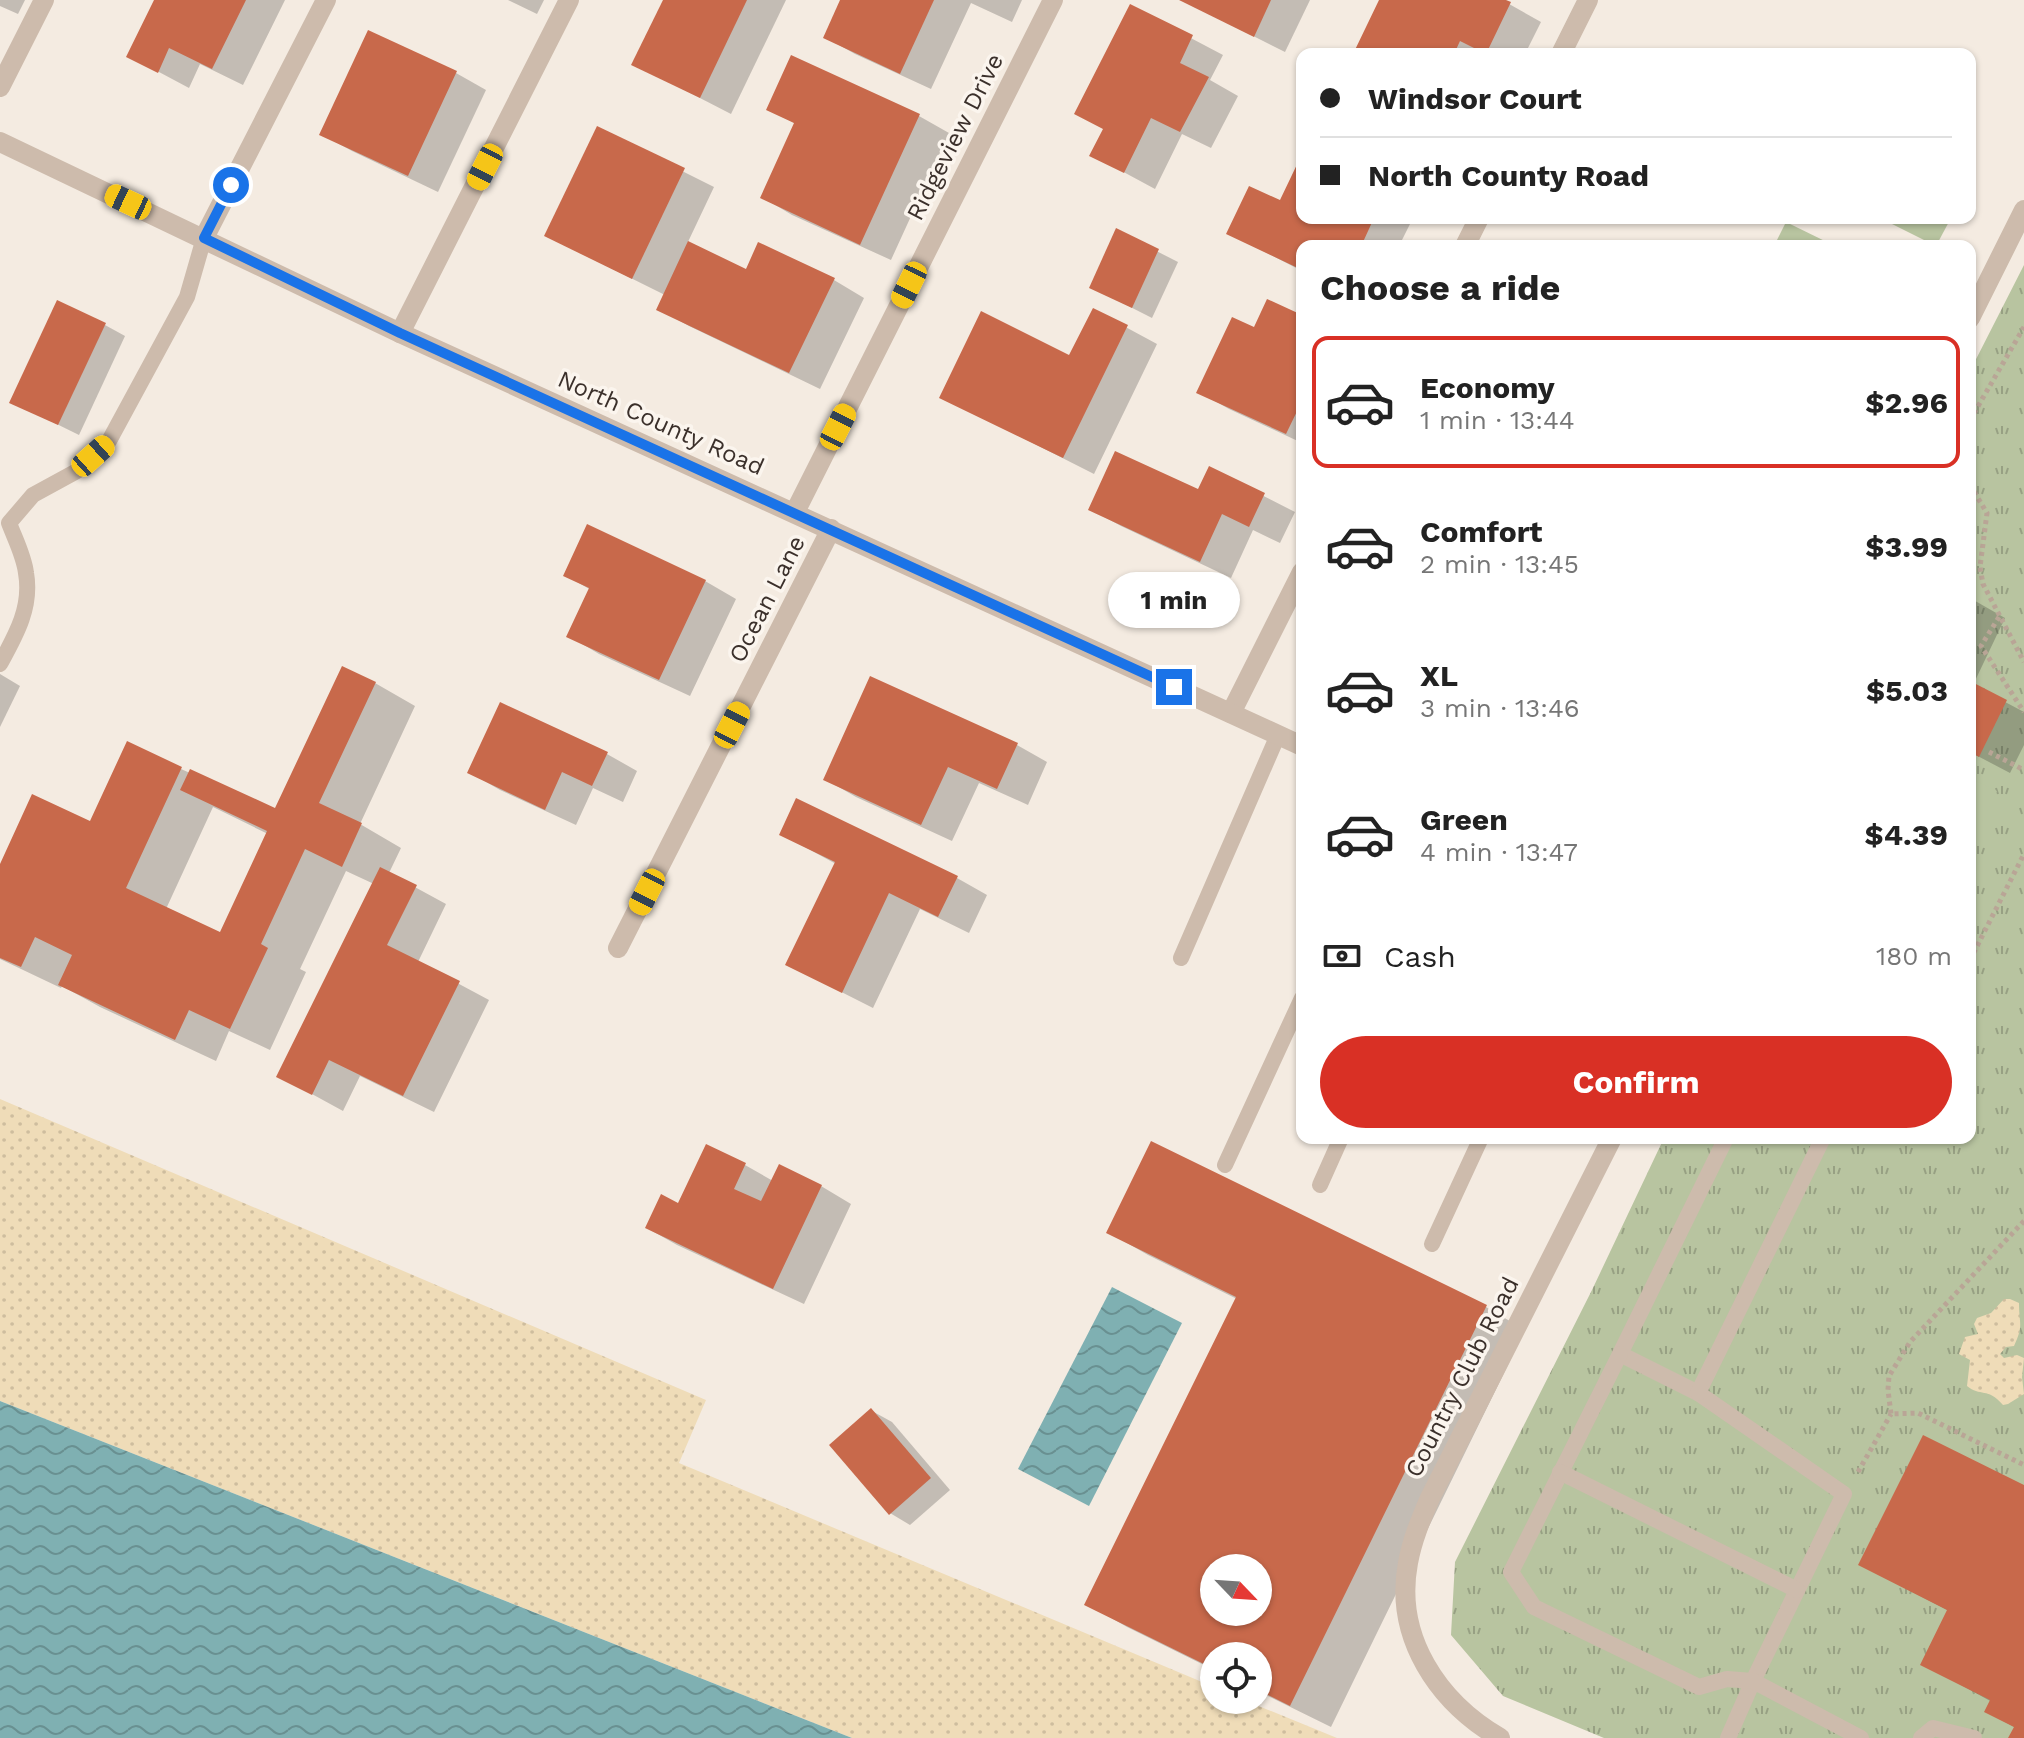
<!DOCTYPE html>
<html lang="en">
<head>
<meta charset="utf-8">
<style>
	body { margin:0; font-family:"Work Sans",sans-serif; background:#f6f6f6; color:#222; height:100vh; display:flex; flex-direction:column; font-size:30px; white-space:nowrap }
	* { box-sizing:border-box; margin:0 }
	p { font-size:26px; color:#767676 }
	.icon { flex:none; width:44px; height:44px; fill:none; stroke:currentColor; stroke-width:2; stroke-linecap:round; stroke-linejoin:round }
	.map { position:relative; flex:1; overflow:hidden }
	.drawer { position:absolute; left:1296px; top:240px; width:680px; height:904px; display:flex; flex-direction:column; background:#fff; border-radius:16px; box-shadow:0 2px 6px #0004 }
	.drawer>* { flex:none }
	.top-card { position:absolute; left:1296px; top:48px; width:680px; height:176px; border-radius:16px; box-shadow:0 2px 6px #0004; display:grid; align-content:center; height:176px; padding:0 24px; background:#fff }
	.needle { width:52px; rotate:115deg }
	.fabs { position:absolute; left:1200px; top:1554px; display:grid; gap:16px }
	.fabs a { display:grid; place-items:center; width:72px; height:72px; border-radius:50%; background:#fff; box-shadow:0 2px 6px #0004; font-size:40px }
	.end { position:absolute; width:36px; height:36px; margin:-18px; border:10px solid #1a73e8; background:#fff; box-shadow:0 0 0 4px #fff }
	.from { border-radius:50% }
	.bubble { position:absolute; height:56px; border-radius:28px; background:#fff; box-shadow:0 2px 6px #0004; font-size:26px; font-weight:700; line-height:56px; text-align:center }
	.car { position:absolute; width:24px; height:48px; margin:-24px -12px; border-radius:10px; box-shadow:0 0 6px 2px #0007; background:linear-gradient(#f5c518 24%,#345 0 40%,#f5c518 0 76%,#345 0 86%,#f5c518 0) }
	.top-card b { display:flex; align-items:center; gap:28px; height:76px; font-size:30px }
	.top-card b+b { border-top:2px solid #e0e0e0 }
	.top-card i { width:20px; height:20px; background:#222 }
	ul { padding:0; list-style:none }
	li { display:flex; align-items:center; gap:24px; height:132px; margin:0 16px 12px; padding:0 8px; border:4px solid transparent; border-radius:16px }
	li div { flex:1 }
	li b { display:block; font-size:30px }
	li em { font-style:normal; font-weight:700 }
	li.active { border-color:#d93025 }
	li>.icon { width:72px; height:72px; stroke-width:1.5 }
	h2 { padding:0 24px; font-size:36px; line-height:96px }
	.pay { display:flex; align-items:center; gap:20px; height:88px; padding:0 24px; font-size:30px }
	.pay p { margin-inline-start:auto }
	.cta { display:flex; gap:16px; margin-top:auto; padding:16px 24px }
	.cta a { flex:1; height:92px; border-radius:48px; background:#d93025; color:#fff; font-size:32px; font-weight:700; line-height:92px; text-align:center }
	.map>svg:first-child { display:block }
	.grass { fill:url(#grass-tufts) }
	.sand { fill:url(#sand-dots) }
	.pitch { fill:#b8c4a0 }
	.water { fill:url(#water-waves) }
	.shadow { fill:#0003; fill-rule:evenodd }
	.building { fill:#c8694b; fill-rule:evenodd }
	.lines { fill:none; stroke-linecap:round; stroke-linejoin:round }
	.path { stroke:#b9a596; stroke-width:5; stroke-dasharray:4 4; stroke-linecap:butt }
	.service { stroke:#cdbbac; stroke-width:16 }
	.minor { stroke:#cdbbac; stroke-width:20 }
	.tertiary { stroke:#cdbbac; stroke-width:20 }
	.route { stroke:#1a73e8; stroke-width:10 }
	.labels { text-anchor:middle; stroke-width:7; stroke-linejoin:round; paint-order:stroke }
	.street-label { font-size:24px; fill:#3b302b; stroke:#fbf5ee }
</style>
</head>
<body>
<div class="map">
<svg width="2024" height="1738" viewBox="0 0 2024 1738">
	<defs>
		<pattern id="grass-tufts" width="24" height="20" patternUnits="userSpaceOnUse" patternTransform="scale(2)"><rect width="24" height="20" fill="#b8c4a0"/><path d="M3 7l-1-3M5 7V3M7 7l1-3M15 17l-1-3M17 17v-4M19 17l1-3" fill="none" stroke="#97a083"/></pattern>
		<pattern id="sand-dots" width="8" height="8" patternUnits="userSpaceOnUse" patternTransform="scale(2)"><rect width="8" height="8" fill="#efdcb8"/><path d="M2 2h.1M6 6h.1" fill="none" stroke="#cebd9e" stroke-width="1.8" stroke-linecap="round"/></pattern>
		<pattern id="water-waves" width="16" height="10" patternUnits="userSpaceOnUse" patternTransform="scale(2)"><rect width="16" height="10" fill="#7fb0b2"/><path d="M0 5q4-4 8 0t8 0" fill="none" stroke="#699091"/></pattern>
	</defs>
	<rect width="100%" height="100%" fill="#f4ebe1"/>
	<path class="grass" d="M 2024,265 L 2024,1738 L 1604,1738 L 1503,1696 L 1451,1635 L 1455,1562 L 1592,1290 L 1664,1138 L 1970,1138 L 1970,371 Z"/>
	<g class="sand">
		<path d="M 0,1099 L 706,1400 L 679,1463 L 1214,1687 L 1214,1700 L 1244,1700 L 1337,1738 L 852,1738 L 0,1401 Z"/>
		<path d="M 2004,1299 L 2010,1299 L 2019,1303 C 2019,1325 2024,1325 2014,1346 L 2006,1347 L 2000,1354 L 2004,1358 L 2017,1355 L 2024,1358 L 2022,1377 L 2024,1394 L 2008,1404 L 2003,1405 C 1988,1387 1980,1397 1967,1386 L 1970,1360 L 1959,1354 L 1965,1337 L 1978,1334 L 1974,1324 L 1977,1318 L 1991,1313 Z"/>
	</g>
	<g class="pitch">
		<path d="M 1880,218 L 1951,218 L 1936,246 Z"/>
		<path d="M 1786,222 L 1835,246 L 1774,246 Z"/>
		<path d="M 1970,778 L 1997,791 L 1970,847 Z"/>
	</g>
	<g class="water">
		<path d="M 1112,1287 L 1182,1323 L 1089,1506 L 1018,1469 Z"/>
		<path d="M 0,1401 L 852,1738 L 0,1738 Z"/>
	</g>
	<g class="shadow">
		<path d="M 0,0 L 25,0 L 18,14 L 0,6 Z"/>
		<path d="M 156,0 L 285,0 L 243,85 L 200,64 L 189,88 L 129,56 Z"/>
		<path d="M 508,0 L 544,0 L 537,14 Z"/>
		<path d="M 665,0 L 786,0 L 731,114 L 634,64 Z"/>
		<path d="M 842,0 L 1022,0 L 1012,22 L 971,3 L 931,89 L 855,54 L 825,37 Z"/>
		<path d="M 1182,0 L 1310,0 L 1285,52 Z"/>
		<path d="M 1381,0 L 1502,0 L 1541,22 L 1525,54 L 1355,54 Z"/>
		<path d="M 1130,6 L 1223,55 L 1210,80 L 1238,96 L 1211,148 L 1182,134 L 1155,189 L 1092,155 L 1104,130 Z"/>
		<path d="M 456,73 L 486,90 L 438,192 L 352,151 L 321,134 Z"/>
		<path d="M 769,109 L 919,116 L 949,133 L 891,260 L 792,215 L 762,197 L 796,124 Z"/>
		<path d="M 598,129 L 714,187 L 687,244 L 747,271 L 834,280 L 864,298 L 820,389 L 689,326 L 659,309 L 665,295 L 546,236 Z"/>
		<path d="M 1302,159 L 1302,218 L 1413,218 L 1399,246 L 1302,246 L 1302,271 L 1228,233 L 1281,203 Z"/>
		<path d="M 1117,231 L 1178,262 L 1152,318 L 1091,287 Z"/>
		<path d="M 1094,310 L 1157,344 L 1094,474 L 942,397 L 1070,357 Z"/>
		<path d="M 1302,317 L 1302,443 L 1229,409 L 1199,392 L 1255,330 Z"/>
		<path d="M 105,325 L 125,336 L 79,435 L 12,402 Z"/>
		<path d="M 1210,469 L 1295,512 L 1280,543 L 1253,530 L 1231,578 L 1121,526 L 1090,509 L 1199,492 Z"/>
		<path d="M 588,526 L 705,581 L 736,599 L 690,696 L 599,654 L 569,636 L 591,590 L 565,575 Z"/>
		<path d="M 1970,598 L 2005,618 L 1973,685 L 2024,712 L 2024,745 L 2010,773 L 1970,752 Z"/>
		<path d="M 0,674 L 20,686 L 0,727 Z"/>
		<path d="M 375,683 L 415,706 L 360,824 L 401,848 L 389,873 L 446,904 L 418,962 L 489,1000 L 434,1112 L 360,1076 L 343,1111 L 279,1076 L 374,884 L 346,871 L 300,969 L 306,972 L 270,1050 L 229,1031 L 216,1061 L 100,1007 L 62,986 L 61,988 L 0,959 L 0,869 L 91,824 L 181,769 L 276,811 ZM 213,807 L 268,834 L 221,935 L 166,909 Z"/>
		<path d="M 1017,745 L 1047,762 L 1028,805 L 979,783 L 952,841 L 856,797 L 825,779 Z"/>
		<path d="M 607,754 L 637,771 L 623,802 L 593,788 L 576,825 L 500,790 L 469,772 Z"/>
		<path d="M 797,801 L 957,878 L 987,895 L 969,933 L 920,909 L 873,1008 L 788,965 L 836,864 L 781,834 Z"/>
		<path d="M 745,1165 L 773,1181 L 821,1186 L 851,1204 L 804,1304 L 677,1245 L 647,1228 Z"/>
		<path d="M 1108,1232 L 1486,1307 L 1525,1330 L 1331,1727 L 1258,1691 L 1258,1656 L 1214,1656 L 1214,1670 L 1127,1627 L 1087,1604 L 1237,1299 L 1148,1255 ZM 1214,1568 L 1258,1568 L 1258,1612 L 1214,1612 Z"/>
		<path d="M 872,1411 L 892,1422 L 950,1490 L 910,1525 L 890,1513 Z"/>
		<path d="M 2024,1487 L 2024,1738 L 2011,1738 L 2016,1728 L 1987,1712 L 1992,1702 L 1923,1664 L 1949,1611 L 1861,1565 Z"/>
	</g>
	<g class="building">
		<path d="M 154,0 L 246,0 L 212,69 L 169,48 L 158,73 L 126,57 Z"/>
		<path d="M 663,0 L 747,0 L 700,98 L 631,65 Z"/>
		<path d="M 840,0 L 934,0 L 900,74 L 823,38 Z"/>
		<path d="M 1179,0 L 1271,0 L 1254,37 Z"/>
		<path d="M 1379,0 L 1506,0 L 1511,2 L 1486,54 L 1460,41 L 1454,54 L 1353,54 Z"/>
		<path d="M 1130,4 L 1193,35 L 1180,63 L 1209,77 L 1180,132 L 1151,118 L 1124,173 L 1089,156 L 1103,129 L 1074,114 Z"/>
		<path d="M 368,30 L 457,71 L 408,176 L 319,135 Z"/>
		<path d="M 791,55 L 920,114 L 860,245 L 760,198 L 794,123 L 766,110 Z"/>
		<path d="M 597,126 L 685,168 L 632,279 L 544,236 Z"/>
		<path d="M 1302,154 L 1302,218 L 1374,218 L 1363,242 L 1371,246 L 1302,246 L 1302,270 L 1226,234 L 1249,186 L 1280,200 Z"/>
		<path d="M 1116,228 L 1159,249 L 1132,308 L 1089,288 Z"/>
		<path d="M 688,241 L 746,269 L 758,242 L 835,278 L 789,373 L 656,310 Z"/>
		<path d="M 1267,299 L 1302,315 L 1302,401 L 1286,434 L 1196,393 L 1232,317 L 1254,327 Z"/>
		<path d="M 57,300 L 106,323 L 58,425 L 9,403 Z"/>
		<path d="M 1093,308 L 1128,325 L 1063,458 L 939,398 L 981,311 L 1069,355 Z"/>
		<path d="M 1115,451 L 1198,489 L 1209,466 L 1265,493 L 1249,527 L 1222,514 L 1200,562 L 1088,510 Z"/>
		<path d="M 587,524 L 706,580 L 659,680 L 566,637 L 589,588 L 563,576 Z"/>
		<path d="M 342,666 L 376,682 L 319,803 L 362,823 L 342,867 L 305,849 L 261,944 L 268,948 L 230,1029 L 189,1010 L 175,1040 L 58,985 L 72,955 L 35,937 L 21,967 L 0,958 L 0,864 L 32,794 L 90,821 L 127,741 L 182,767 L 126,888 L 220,932 L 267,831 L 180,790 L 190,769 L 275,808 Z"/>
		<path d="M 870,676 L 1018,743 L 997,789 L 948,767 L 921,825 L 823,780 Z"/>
		<path d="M 1970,681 L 2007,700 L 1979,757 L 1970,752 Z"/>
		<path d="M 500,702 L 608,752 L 592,786 L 562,772 L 545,810 L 467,773 Z"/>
		<path d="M 796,798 L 958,876 L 938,917 L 889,893 L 842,993 L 785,965 L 835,862 L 779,835 Z"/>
		<path d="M 380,867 L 417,885 L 387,945 L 460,981 L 403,1096 L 329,1060 L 312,1095 L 276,1077 Z"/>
		<path d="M 1151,1141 L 1487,1305 L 1290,1706 L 1258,1690 L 1258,1656 L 1214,1656 L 1214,1669 L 1084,1605 L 1236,1297 L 1106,1233 ZM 1214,1568 L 1258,1568 L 1258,1612 L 1214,1612 Z"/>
		<path d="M 706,1144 L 746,1163 L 734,1189 L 761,1201 L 779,1164 L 822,1185 L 773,1289 L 645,1228 L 661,1194 L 678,1203 Z"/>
		<path d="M 871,1408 L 931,1478 L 889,1515 L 829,1445 Z"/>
		<path d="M 1923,1435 L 2024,1485 L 2024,1738 L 2008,1738 L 2014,1727 L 1984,1712 L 1990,1700 L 1920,1665 L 1947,1610 L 1858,1565 Z"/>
	</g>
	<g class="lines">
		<g class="path">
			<path d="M 1970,420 L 2024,327"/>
			<path d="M 1970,485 L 1987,513 L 1980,567 L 1983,584 L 2024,662"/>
			<path d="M 1999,617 L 1981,646 L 2024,712"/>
			<path d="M 1989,752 L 2024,770"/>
			<path d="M 1970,960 L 2024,854"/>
			<path d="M 2024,1221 L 1910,1342 L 1889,1376 L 1888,1390 L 1891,1414 L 1918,1413 L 2024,1465"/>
			<path d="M 1858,1472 L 1891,1414"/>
		</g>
		<g class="service">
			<path d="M 0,664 C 16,635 32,607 26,573 C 24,556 15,539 9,523 L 33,495 L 77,471 L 109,441 L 187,297 L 204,238"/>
			<path d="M 1181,958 L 1278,735"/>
			<path d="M 1726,1138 L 1620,1354 L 1698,1393 L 1844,1494 L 1753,1681 L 1728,1738"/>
			<path d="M 1225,1165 L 1302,998"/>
			<path d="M 1320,1185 L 1341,1138"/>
			<path d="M 1432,1244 L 1481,1138"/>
			<path d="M 1620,1354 L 1511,1572 L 1534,1607 L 1699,1687 L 1727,1679 L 1753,1681 L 1861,1738"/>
			<path d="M 1698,1393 L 1823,1138"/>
			<path d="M 1560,1472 L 1797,1590"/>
			<path d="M 1921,1738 L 1933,1728 L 1974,1738"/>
		</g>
		<g class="minor">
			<path d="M 1561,54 L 1588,0"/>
			<path d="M 0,87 L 44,0"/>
			<path d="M 204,238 L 326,0"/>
			<path d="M 1465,246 L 1479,218"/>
			<path d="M 1970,318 L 2024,210"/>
			<path d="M 400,333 L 569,0"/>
			<path d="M 795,512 L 1053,0"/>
			<path d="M 1231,713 L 1302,572"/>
			<path d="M 618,948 L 831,529"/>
		</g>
		<g class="tertiary">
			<path d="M 0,142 L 400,333 L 1302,746"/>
			<path d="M 1500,1738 C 1438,1702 1394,1637 1408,1563 C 1412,1540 1421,1519 1430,1498 L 1612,1138"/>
		</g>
	</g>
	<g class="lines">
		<path class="route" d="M 231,185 L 204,238 L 400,333 L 1174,687"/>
	</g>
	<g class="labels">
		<g class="street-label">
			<text transform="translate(955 137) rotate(-63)" y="8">Ridgeview Drive</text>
			<text transform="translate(661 423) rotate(24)" y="8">North County Road</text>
			<text transform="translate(767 599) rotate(-63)" y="8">Ocean Lane</text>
			<text transform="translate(1462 1377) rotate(-63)" y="8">Country Club Road</text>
		</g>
	</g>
</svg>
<div class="fabs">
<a><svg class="needle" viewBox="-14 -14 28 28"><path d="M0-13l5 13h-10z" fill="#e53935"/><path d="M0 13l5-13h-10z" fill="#767676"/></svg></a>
<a><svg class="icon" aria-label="locate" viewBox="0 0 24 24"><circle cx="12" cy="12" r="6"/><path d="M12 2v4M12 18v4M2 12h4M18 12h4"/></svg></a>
</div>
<i class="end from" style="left:231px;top:185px"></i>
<i class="end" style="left:1174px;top:687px"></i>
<div class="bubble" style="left:1108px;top:572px;width:132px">1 min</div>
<i class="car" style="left:485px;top:167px;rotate:207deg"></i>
<i class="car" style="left:128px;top:202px;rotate:295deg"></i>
<i class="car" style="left:909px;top:285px;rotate:206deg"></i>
<i class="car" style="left:838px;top:427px;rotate:27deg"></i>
<i class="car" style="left:93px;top:456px;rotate:48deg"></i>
<i class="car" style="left:732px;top:725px;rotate:27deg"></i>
<i class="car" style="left:647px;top:892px;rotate:207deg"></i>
<div class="top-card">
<b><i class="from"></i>Windsor Court</b>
<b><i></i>North County Road</b>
</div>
<section class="drawer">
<h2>Choose a ride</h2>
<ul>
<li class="active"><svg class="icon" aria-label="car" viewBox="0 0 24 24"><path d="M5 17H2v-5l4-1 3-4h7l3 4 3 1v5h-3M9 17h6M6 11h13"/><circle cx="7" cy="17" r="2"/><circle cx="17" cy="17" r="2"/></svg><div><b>Economy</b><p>1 min · 13:44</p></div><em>$2.96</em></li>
<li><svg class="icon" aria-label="car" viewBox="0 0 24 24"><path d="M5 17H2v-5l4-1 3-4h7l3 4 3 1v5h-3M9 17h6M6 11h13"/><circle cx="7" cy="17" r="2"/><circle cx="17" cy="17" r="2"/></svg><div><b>Comfort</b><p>2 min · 13:45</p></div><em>$3.99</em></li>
<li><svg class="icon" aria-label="car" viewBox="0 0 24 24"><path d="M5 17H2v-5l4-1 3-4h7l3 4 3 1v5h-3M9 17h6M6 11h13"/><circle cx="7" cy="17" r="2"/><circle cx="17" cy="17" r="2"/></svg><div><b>XL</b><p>3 min · 13:46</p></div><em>$5.03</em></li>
<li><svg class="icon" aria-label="car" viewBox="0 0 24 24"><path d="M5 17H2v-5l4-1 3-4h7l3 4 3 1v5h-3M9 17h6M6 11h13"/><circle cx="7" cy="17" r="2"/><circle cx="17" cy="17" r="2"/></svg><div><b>Green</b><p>4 min · 13:47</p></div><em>$4.39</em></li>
</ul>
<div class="pay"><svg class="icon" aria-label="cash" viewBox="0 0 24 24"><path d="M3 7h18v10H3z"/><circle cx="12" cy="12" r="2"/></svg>Cash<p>180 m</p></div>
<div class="cta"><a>Confirm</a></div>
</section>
</div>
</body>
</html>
